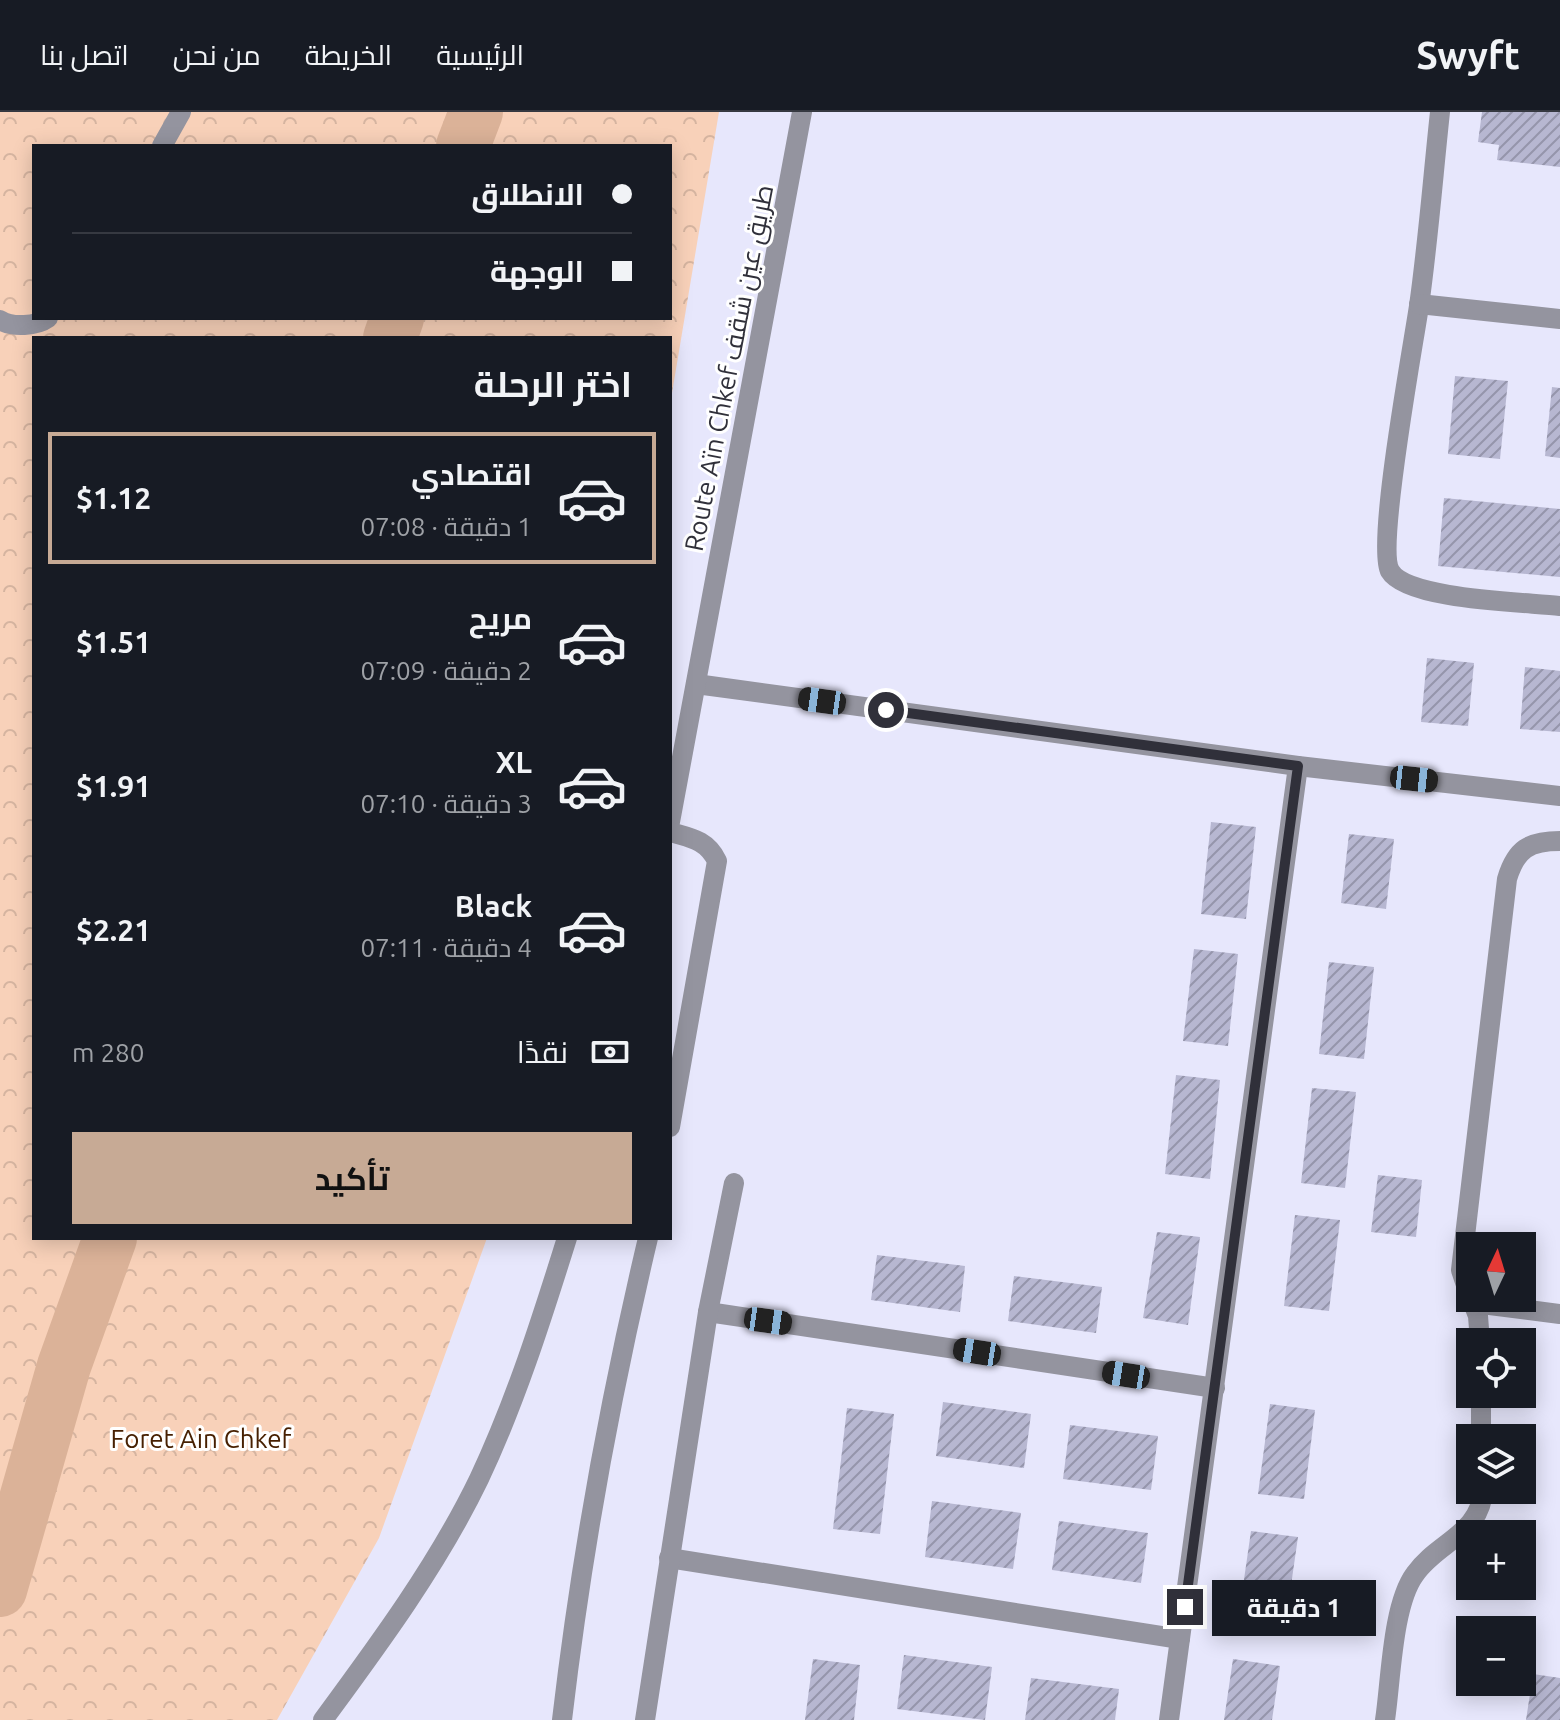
<!DOCTYPE html>
<html lang="ar">
<head>
<meta charset="utf-8">
<style>
	body { margin:0; font-family:Ubuntu,Cairo,sans-serif; background:#242831; color:#f1f3f6; direction:rtl; height:100vh; display:flex; flex-direction:column; font-size:30px; white-space:nowrap }
	* { box-sizing:border-box; margin:0 }
	p { font-size:26px; color:#9ea1a6 }
	.icon { flex:none; width:44px; height:44px; fill:none; stroke:currentColor; stroke-width:2; stroke-linecap:round; stroke-linejoin:round }
	.map { position:relative; flex:1; overflow:hidden; direction:ltr }
	.sheet { position:absolute; left:32px; top:224px; width:640px; height:904px; display:flex; flex-direction:column; background:#171b24; border-radius:0px; box-shadow:0 4px 20px #0003; direction:rtl }
	.sheet>* { flex:none }
	.banner { position:absolute; left:32px; top:32px; width:640px; height:176px; border-radius:0px; box-shadow:0 4px 20px #0003; direction:rtl; display:grid; align-content:center; height:176px; padding:0 40px; background:#171b24 }
	.needle { width:52px; rotate:4deg }
	.tools { position:absolute; left:1456px; top:1120px; display:grid; gap:16px }
	.tools a { display:grid; place-items:center; width:80px; height:80px; border-radius:0px; background:#171b24; box-shadow:0 4px 20px #0003; font-size:40px }
	.end { position:absolute; width:36px; height:36px; margin:-18px; border:10px solid #30303a; background:#fff; box-shadow:0 0 0 4px #fff }
	.from { border-radius:50% }
	.bubble { position:absolute; height:56px; border-radius:0px; background:#171b24; box-shadow:0 4px 20px #0003; font-size:26px; font-weight:700; line-height:56px; text-align:center; direction:rtl }
	.car { position:absolute; width:24px; height:48px; margin:-24px -12px; border-radius:10px; box-shadow:0 0 6px 2px #0007; background:linear-gradient(#222 24%,#8ab4d8 0 40%,#222 0 76%,#8ab4d8 0 86%,#222 0) }
	.banner b { display:flex; align-items:center; gap:28px; height:76px; font-size:30px }
	.banner b+b { border-top:2px solid #363941 }
	.banner i { width:20px; height:20px; background:#f1f3f6 }
	ul { padding:0; list-style:none }
	li { display:flex; align-items:center; gap:24px; height:132px; margin:0 16px 12px; padding:0 24px; border:4px solid transparent; border-radius:0px }
	li div { flex:1 }
	li b { display:block; font-size:30px }
	li em { font-style:normal; font-weight:700 }
	li.on { border-color:#c7aa95 }
	li>.icon { width:72px; height:72px; stroke-width:1.5 }
	h2 { padding:0 40px; font-size:36px; line-height:96px }
	.pay { display:flex; align-items:center; gap:20px; height:88px; padding:0 40px; font-size:30px }
	.pay p { margin-inline-start:auto }
	.button { display:flex; gap:16px; margin-top:auto; padding:16px 40px }
	.button a { flex:1; height:92px; border-radius:0px; background:#c7aa95; color:#111; font-size:32px; font-weight:700; line-height:92px; text-align:center }
	header { display:flex; align-items:center; gap:48px; box-sizing:border-box; height:112px; padding:0 40px; background:#171b24; border-bottom:2px solid #363941 }
	header strong { font-size:38px }
	nav { display:flex; gap:44px; margin-inline-start:auto; font-size:28px }
	.map>svg:first-child { display:block }
	.forest { fill:url(#forest-crowns); fill-rule:evenodd }
	.lines { fill:none; stroke-linecap:round; stroke-linejoin:round }
	.river { stroke:#dbb298; stroke-width:54 }
	.building { fill:url(#building-hatch) }
	.minor { stroke:#94949f; stroke-width:20 }
	.route { stroke:#30303a; stroke-width:10 }
	.labels { text-anchor:middle; stroke-width:6; stroke-linejoin:round; paint-order:stroke }
	.street-label { font-size:26px; fill:#30303a; stroke:#fff }
	.park-label { font-size:26px; fill:#472002; stroke:#fff }
</style>
</head>
<body>
<header>
<strong>Swyft</strong>
<nav><a>الرئيسية</a><a>الخريطة</a><a>من نحن</a><a>اتصل بنا</a></nav>
</header>
<div class="map">
<svg width="1560" height="1608" viewBox="0 0 1560 1608">
	<defs>
		<pattern id="forest-crowns" width="20" height="18" patternUnits="userSpaceOnUse" patternTransform="scale(2)"><rect width="20" height="18" fill="#f8d1b9"/><path d="M2 6a3 3 0 1 1 6 0M12 15a3 3 0 1 1 6 0" fill="none" stroke="#d5b4a0"/></pattern>
		<pattern id="building-hatch" width="6" height="6" patternUnits="userSpaceOnUse" patternTransform="scale(2)"><rect width="6" height="6" fill="#b7b7d1"/><path d="M-1 1l2-2M0 6l6-6M5 7l2-2" fill="none" stroke="#9595ab"/></pattern>
	</defs>
	<rect width="100%" height="100%" fill="#e7e7fc"/>
	<path class="forest" d="M 0,0 L 719,0 L 670,293 L 670,226 L 34,226 L 34,1126 L 487,1126 L 379,1426 L 277,1608 L 0,1608 ZM 34,34 L 670,34 L 670,206 L 34,206 Z"/>
	<g class="lines">
		<g class="river">
			<path d="M 463,34 L 476,0"/>
			<path d="M 390,226 L 397,206"/>
			<path d="M 0,1478 L 64,1254 L 110,1126"/>
		</g>
	</g>
	<g class="building">
		<path d="M 1482,0 L 1560,0 L 1560,55 L 1497,48 L 1499,33 L 1478,30 Z"/>
		<path d="M 1455,264 L 1508,269 L 1500,347 L 1448,342 Z"/>
		<path d="M 1552,275 L 1560,276 L 1560,346 L 1545,344 Z"/>
		<path d="M 1444,386 L 1560,397 L 1560,465 L 1438,454 Z"/>
		<path d="M 1427,546 L 1474,551 L 1468,614 L 1421,610 Z"/>
		<path d="M 1525,555 L 1560,559 L 1560,620 L 1520,617 Z"/>
		<path d="M 1211,710 L 1256,715 L 1246,807 L 1201,802 Z"/>
		<path d="M 1349,722 L 1394,727 L 1386,797 L 1341,791 Z"/>
		<path d="M 1194,837 L 1238,842 L 1228,934 L 1183,929 Z"/>
		<path d="M 1329,850 L 1374,855 L 1364,947 L 1319,942 Z"/>
		<path d="M 1176,963 L 1220,968 L 1210,1067 L 1165,1062 Z"/>
		<path d="M 1312,976 L 1356,980 L 1345,1076 L 1301,1071 Z"/>
		<path d="M 1378,1063 L 1422,1068 L 1416,1125 L 1371,1120 Z"/>
		<path d="M 1295,1103 L 1340,1108 L 1329,1199 L 1284,1194 Z"/>
		<path d="M 1157,1120 L 1200,1125 L 1188,1213 L 1143,1206 Z"/>
		<path d="M 877,1143 L 965,1154 L 960,1200 L 871,1188 Z"/>
		<path d="M 1014,1164 L 1102,1175 L 1096,1221 L 1008,1209 Z"/>
		<path d="M 943,1290 L 1031,1302 L 1024,1356 L 936,1344 Z"/>
		<path d="M 1270,1292 L 1315,1298 L 1304,1387 L 1258,1382 Z"/>
		<path d="M 847,1296 L 894,1302 L 880,1422 L 833,1417 Z"/>
		<path d="M 1070,1313 L 1158,1324 L 1151,1378 L 1063,1367 Z"/>
		<path d="M 932,1389 L 1021,1401 L 1013,1457 L 925,1445 Z"/>
		<path d="M 1059,1409 L 1148,1421 L 1141,1471 L 1052,1458 Z"/>
		<path d="M 1251,1419 L 1298,1425 L 1285,1515 L 1238,1509 Z"/>
		<path d="M 904,1543 L 992,1555 L 985,1608 L 897,1597 Z"/>
		<path d="M 813,1547 L 860,1553 L 854,1608 L 805,1608 Z"/>
		<path d="M 1233,1547 L 1280,1554 L 1272,1608 L 1224,1608 Z"/>
		<path d="M 1533,1562 L 1560,1566 L 1560,1608 L 1526,1608 Z"/>
		<path d="M 1031,1566 L 1119,1577 L 1115,1608 L 1025,1608 Z"/>
	</g>
	<g class="lines">
		<g class="minor">
			<path d="M 1440,0 C 1433,65 1428,130 1419,194 C 1413,235 1376,434 1390,459 C 1407,488 1526,490 1560,494"/>
			<path d="M 162,34 L 181,0"/>
			<path d="M 1419,192 L 1560,207"/>
			<path d="M 0,208 C 12,216 37,214 48,206"/>
			<path d="M 696,572 L 1298,654 L 1560,684"/>
			<path d="M 670,710 L 802,0"/>
			<path d="M 670,720 C 691,726 707,728 717,749 L 670,1015"/>
			<path d="M 1470,1185 L 1461,1158 L 1507,767 C 1516,737 1529,729 1560,729"/>
			<path d="M 1471,1186 L 1478,1204 L 1480,1230"/>
			<path d="M 1474,1191 L 1560,1202"/>
			<path d="M 708,1200 L 1215,1276"/>
			<path d="M 1481,1282 L 1481,1326"/>
			<path d="M 669,1446 L 1180,1527"/>
			<path d="M 323,1608 C 379,1532 438,1452 479,1367 C 515,1291 542,1206 567,1126"/>
			<path d="M 562,1608 C 581,1445 610,1286 648,1126"/>
			<path d="M 645,1608 L 708,1200 L 734,1071"/>
			<path d="M 1169,1608 L 1298,654"/>
			<path d="M 1385,1608 C 1391,1569 1392,1493 1415,1462 C 1437,1430 1481,1422 1483,1378"/>
		</g>
	</g>
	<g class="lines">
		<path class="route" d="M 886,598 L 1298,654 L 1185,1495"/>
	</g>
	<g class="labels">
		<g class="street-label">
			<text transform="translate(729 256) rotate(-79)" y="9">Route Aïn Chkef طريق عين شقف</text>
		</g>
		<g class="park-label">
			<text x="201" y="1336">Foret Ain Chkef</text>
		</g>
	</g>
</svg>
<div class="tools">
<a><svg class="needle" viewBox="-14 -14 28 28"><path d="M0-13l5 13h-10z" fill="#e53935"/><path d="M0 13l5-13h-10z" fill="#9ea1a6"/></svg></a>
<a><svg class="icon" aria-label="locate" viewBox="0 0 24 24"><circle cx="12" cy="12" r="6"/><path d="M12 2v4M12 18v4M2 12h4M18 12h4"/></svg></a>
<a><svg class="icon" aria-label="layers" viewBox="0 0 24 24"><path d="M12 4l9 5-9 5-9-5zM3 14l9 5 9-5"/></svg></a>
<a>+</a>
<a>−</a>
</div>
<i class="end from" style="left:886px;top:598px"></i>
<i class="end" style="left:1185px;top:1495px"></i>
<div class="bubble" style="left:1212px;top:1468px;width:164px">1 دقيقة</div>
<i class="car" style="left:822px;top:589px;rotate:278deg"></i>
<i class="car" style="left:1414px;top:667px;rotate:96deg"></i>
<i class="car" style="left:768px;top:1209px;rotate:98deg"></i>
<i class="car" style="left:977px;top:1240px;rotate:279deg"></i>
<i class="car" style="left:1126px;top:1263px;rotate:279deg"></i>
<div class="banner">
<b><i class="from"></i>الانطلاق</b>
<b><i></i>الوجهة</b>
</div>
<section class="sheet">
<h2>اختر الرحلة</h2>
<ul>
<li class="on"><svg class="icon" aria-label="car" viewBox="0 0 24 24"><path d="M5 17H2v-5l4-1 3-4h7l3 4 3 1v5h-3M9 17h6M6 11h13"/><circle cx="7" cy="17" r="2"/><circle cx="17" cy="17" r="2"/></svg><div><b>اقتصادي</b><p>1 دقيقة · 07:08</p></div><em>$1.12</em></li>
<li><svg class="icon" aria-label="car" viewBox="0 0 24 24"><path d="M5 17H2v-5l4-1 3-4h7l3 4 3 1v5h-3M9 17h6M6 11h13"/><circle cx="7" cy="17" r="2"/><circle cx="17" cy="17" r="2"/></svg><div><b>مريح</b><p>2 دقيقة · 07:09</p></div><em>$1.51</em></li>
<li><svg class="icon" aria-label="car" viewBox="0 0 24 24"><path d="M5 17H2v-5l4-1 3-4h7l3 4 3 1v5h-3M9 17h6M6 11h13"/><circle cx="7" cy="17" r="2"/><circle cx="17" cy="17" r="2"/></svg><div><b>XL</b><p>3 دقيقة · 07:10</p></div><em>$1.91</em></li>
<li><svg class="icon" aria-label="car" viewBox="0 0 24 24"><path d="M5 17H2v-5l4-1 3-4h7l3 4 3 1v5h-3M9 17h6M6 11h13"/><circle cx="7" cy="17" r="2"/><circle cx="17" cy="17" r="2"/></svg><div><b>Black</b><p>4 دقيقة · 07:11</p></div><em>$2.21</em></li>
</ul>
<div class="pay"><svg class="icon" aria-label="cash" viewBox="0 0 24 24"><path d="M3 7h18v10H3z"/><circle cx="12" cy="12" r="2"/></svg>نقدًا<p>280 m</p></div>
<div class="button"><a>تأكيد</a></div>
</section>
</div>
</body>
</html>
